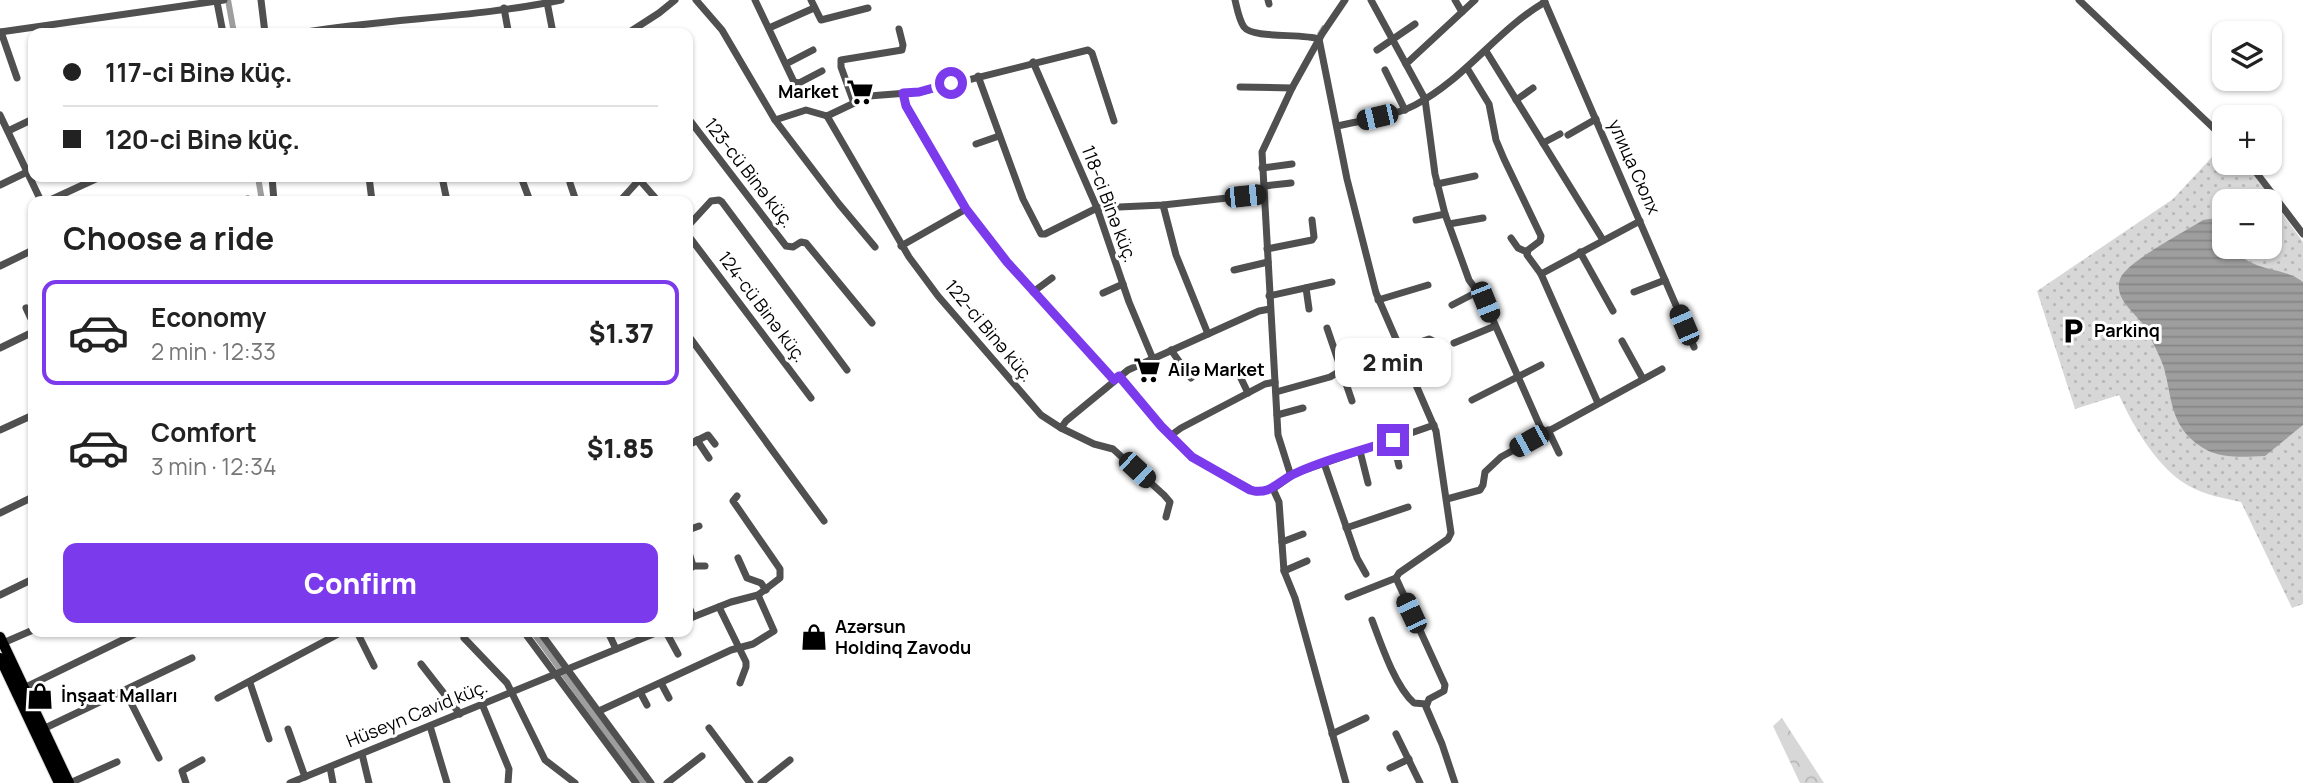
<!DOCTYPE html>
<html lang="en">
<head>
<meta charset="utf-8">
<style>
	body { margin:0; font-family:Manrope,sans-serif; background:#f2f2f2; color:#222; height:100vh; display:flex; flex-direction:column; font-size:26px; white-space:nowrap }
	* { box-sizing:border-box; margin:0 }
	p { font-size:23px; color:#767676 }
	.icon { flex:none; width:38px; height:38px; fill:none; stroke:currentColor; stroke-width:2; stroke-linecap:round; stroke-linejoin:round }
	.map { position:relative; flex:1; overflow:hidden }
	.details { position:absolute; left:28px; top:196px; width:665px; height:441px; display:flex; flex-direction:column; background:#fff; border-radius:14px; box-shadow:0 2px 5px #0004 }
	.details>* { flex:none }
	.top-card { position:absolute; left:28px; top:28px; width:665px; height:154px; border-radius:14px; box-shadow:0 2px 5px #0004; display:grid; align-content:center; height:154px; padding:0 35px; background:#fff }
	.tools { position:absolute; left:2212px; top:21px; display:grid; gap:14px }
	.tools a { display:grid; place-items:center; width:70px; height:70px; border-radius:14px; background:#fff; box-shadow:0 2px 5px #0004; font-size:35px }
	.end { position:absolute; width:32px; height:32px; margin:-16px; border:9px solid #7c3aed; background:#fff; box-shadow:0 0 0 4px #fff }
	.from { border-radius:50% }
	.bubble { position:absolute; height:49px; border-radius:14px; background:#fff; box-shadow:0 2px 5px #0004; font-size:23px; font-weight:800; line-height:49px; text-align:center }
	.car { position:absolute; width:21px; height:42px; margin:-21px -10px; border-radius:9px; box-shadow:0 0 5px 2px #0007; background:linear-gradient(#222 24%,#8ab4d8 0 40%,#222 0 76%,#8ab4d8 0 86%,#222 0) }
	.top-card b { display:flex; align-items:center; gap:24px; height:66px; font-size:26px }
	.top-card b+b { border-top:2px solid #e0e0e0 }
	.top-card i { width:18px; height:18px; background:#222 }
	ul { padding:0; list-style:none }
	li { display:flex; align-items:center; gap:21px; height:105px; margin:0 14px 10px; padding:0 21px; border:4px solid transparent; border-radius:14px }
	li div { flex:1 }
	li b { display:block; font-size:26px }
	li em { font-style:normal; font-weight:800 }
	li.active { border-color:#7c3aed }
	li>.icon { width:63px; height:63px; stroke-width:1.5 }
	h2 { padding:0 35px; font-size:32px; line-height:84px }
	.cta { display:flex; gap:14px; margin-top:auto; padding:14px 35px }
	.cta a { flex:1; height:80px; border-radius:14px; background:#7c3aed; color:#fff; font-size:28px; font-weight:800; line-height:80px; text-align:center }
	.map>svg:first-child { display:block }
	.grass { fill:url(#grass-dots); fill-rule:evenodd }
	.forest { fill:url(#forest-crowns) }
	.water { fill:url(#water-rules) }
	.lines { fill:none; stroke-linecap:round; stroke-linejoin:round }
	.stream { stroke:#9e9e9e; stroke-width:2 }
	.canal { stroke:#9e9e9e; stroke-width:6 }
	.major-casing { stroke:#dbdbdb; stroke-width:12 }
	.minor { stroke:#505050; stroke-width:7 }
	.major { stroke:#000; stroke-width:10 }
	.route { stroke:#7c3aed; stroke-width:9 }
	.labels { text-anchor:middle; stroke-width:6; stroke-linejoin:round; paint-order:stroke }
	.poi-label { font-size:18px; font-weight:bold; fill:#000; stroke:#fff; text-anchor:start }
	.street-label { font-size:18px; fill:#000; stroke:#fff }
</style>
</head>
<body>
<div class="map">
<svg width="2303" height="783" viewBox="0 0 2303 783">
	<defs>
		<pattern id="grass-dots" width="8" height="8" patternUnits="userSpaceOnUse" patternTransform="scale(1.75)"><rect width="8" height="8" fill="#d7d7d7"/><path d="M2 2h.1M6 6h.1" fill="none" stroke="#b7b7b7" stroke-width="1.8" stroke-linecap="round"/></pattern>
		<pattern id="forest-crowns" width="20" height="18" patternUnits="userSpaceOnUse" patternTransform="scale(1.75)"><rect width="20" height="18" fill="#d7d7d7"/><path d="M2 6a3 3 0 1 1 6 0M12 15a3 3 0 1 1 6 0" fill="none" stroke="#b7b7b7"/></pattern>
		<pattern id="water-rules" width="6" height="5" patternUnits="userSpaceOnUse" patternTransform="scale(1.75)"><rect width="6" height="5" fill="#9e9e9e"/><path d="M0 2.5h6" fill="none" stroke="#868686"/></pattern>
	</defs>
	<rect width="100%" height="100%" fill="#fff"/>
	<path class="grass" d="M 2224,144 L 2224,163 L 2246,163 L 2303,242 L 2303,604 L 2292,608 L 2241,502 C 2223,498 2205,495 2189,486 C 2158,469 2133,426 2119,395 L 2075,409 L 2037,291 L 2173,199 ZM 2224,201 L 2270,201 L 2270,247 L 2224,247 Z"/>
	<path class="forest" d="M 1782,718 L 1824,783 L 1800,783 L 1773,726 Z"/>
	<path class="water" d="M 2216,218 L 2222,221 L 2224,247 L 2234,247 C 2249,273 2281,265 2303,282 L 2303,425 L 2265,456 C 2235,457 2213,460 2190,438 C 2170,418 2171,393 2164,368 C 2160,356 2152,341 2146,329 C 2137,313 2113,300 2120,279 C 2126,262 2186,231 2203,220 Z"/>
	<g class="lines">
		<path class="stream" d="M 1318,34 L 1323,26"/>
		<g class="canal">
			<path d="M 228,0 L 234,33"/>
			<path d="M 258,177 L 262,201"/>
			<path d="M 533,632 L 643,783"/>
		</g>
		<defs>
			<g id="major">
				<path d="M 0,637 L 69,783"/>
				<path d="M 0,658 L 59,783"/>
			</g>
		</defs>
		<use href="#major" class="major-casing"/>
		<g class="minor">
			<path d="M 261,0 L 265,33"/>
			<path d="M 696,0 L 722,30 L 775,120 L 806,110 L 827,116 L 869,96 L 920,92 L 1088,50 L 1092,53 L 1114,121"/>
			<path d="M 755,0 L 794,82 L 799,83 L 822,71"/>
			<path d="M 811,0 L 821,20 L 868,8"/>
			<path d="M 1235,0 C 1237,8 1239,20 1244,27 C 1253,39 1302,33 1319,39"/>
			<path d="M 1268,0 L 1269,4"/>
			<path d="M 1371,0 L 1425,99 L 1435,174 L 1445,214 L 1469,280 L 1485,302 L 1543,433"/>
			<path d="M 1455,0 L 1462,12"/>
			<path d="M 1544,0 L 1694,347"/>
			<path d="M 2079,0 L 2224,138"/>
			<path d="M 217,2 L 223,33"/>
			<path d="M 547,2 L 553,33"/>
			<path d="M 504,8 L 508,30"/>
			<path d="M 769,28 L 814,8"/>
			<path d="M 0,32 L 224,0"/>
			<path d="M 1,32 L 17,78"/>
			<path d="M 301,33 C 387,18 475,18 561,0"/>
			<path d="M 628,33 L 659,13 L 675,0"/>
			<path d="M 1319,39 L 1347,179 L 1376,293 L 1436,431 L 1451,533 L 1448,539 L 1399,573 L 1396,578 L 1445,685 L 1444,691 L 1429,699 L 1426,707 L 1442,744 L 1455,783"/>
			<path d="M 1377,50 L 1415,24"/>
			<path d="M 1486,51 L 1603,240"/>
			<path d="M 1033,62 L 1097,208 L 1129,302 L 1153,359"/>
			<path d="M 786,64 L 813,50"/>
			<path d="M 1406,64 L 1475,0"/>
			<path d="M 1467,68 L 1489,104 L 1496,140 L 1504,159 L 1541,236 L 1540,241 L 1528,250 L 1527,255 L 1541,274 L 1598,403"/>
			<path d="M 1385,70 L 1405,110"/>
			<path d="M 978,76 L 1023,199 L 1041,234 L 1045,234 L 1097,208 L 1163,205 L 1264,194"/>
			<path d="M 1240,87 L 1292,88"/>
			<path d="M 903,93 L 906,106 L 915,123 L 966,209 L 1007,262 L 1114,380"/>
			<path d="M 1516,100 L 1533,88"/>
			<path d="M 854,103 L 841,67 L 841,60 L 902,50 L 903,45 L 899,29"/>
			<path d="M 0,115 L 41,201"/>
			<path d="M 827,116 L 909,257 L 938,296 L 1041,415 L 1061,428 L 1094,444 L 1113,449 L 1164,495 L 1170,502 L 1166,517"/>
			<path d="M 688,118 L 786,246 L 793,247 L 801,242 L 806,243 L 872,323"/>
			<path d="M 775,120 L 839,204 L 875,247"/>
			<path d="M 1337,126 C 1363,120 1392,117 1415,105 C 1465,79 1497,30 1545,2"/>
			<path d="M 8,131 L 33,119"/>
			<path d="M 1568,135 L 1596,119"/>
			<path d="M 1543,143 L 1560,134"/>
			<path d="M 976,144 L 999,136"/>
			<path d="M 2249,163 L 2303,234"/>
			<path d="M 1262,168 L 1292,164"/>
			<path d="M 272,177 L 274,201"/>
			<path d="M 369,177 L 372,201"/>
			<path d="M 442,177 L 447,201"/>
			<path d="M 521,177 L 530,201"/>
			<path d="M 637,177 L 658,201"/>
			<path d="M 570,183 L 576,201"/>
			<path d="M 1437,184 L 1475,176"/>
			<path d="M 0,185 L 27,172"/>
			<path d="M 1264,186 L 1291,183"/>
			<path d="M 48,201 L 100,177"/>
			<path d="M 240,201 L 248,199 L 253,201"/>
			<path d="M 395,201 L 402,200"/>
			<path d="M 620,201 L 639,180"/>
			<path d="M 1163,205 L 1176,255 L 1208,334"/>
			<path d="M 1416,220 L 1445,214"/>
			<path d="M 1449,224 L 1483,218"/>
			<path d="M 688,226 L 711,201 L 719,200 L 722,202 L 847,370"/>
			<path d="M 688,235 L 811,398"/>
			<path d="M 1511,238 L 1518,248 L 1527,252"/>
			<path d="M 901,246 L 966,209"/>
			<path d="M 1267,249 L 1312,240 L 1314,237 L 1312,220"/>
			<path d="M 1580,252 L 1613,311"/>
			<path d="M 0,266 L 33,250"/>
			<path d="M 1234,270 L 1268,262"/>
			<path d="M 1541,274 L 1640,221"/>
			<path d="M 1306,288 L 1309,309"/>
			<path d="M 1033,292 L 1052,278"/>
			<path d="M 1634,292 L 1665,280"/>
			<path d="M 1103,293 L 1123,284"/>
			<path d="M 1269,296 L 1332,282"/>
			<path d="M 1378,300 L 1428,285"/>
			<path d="M 1452,305 L 1477,292"/>
			<path d="M 26,308 L 33,323"/>
			<path d="M 1327,328 L 1352,401"/>
			<path d="M 688,335 L 824,521"/>
			<path d="M 1622,341 L 1643,379"/>
			<path d="M 1454,343 L 1495,326"/>
			<path d="M 0,348 L 33,332"/>
			<path d="M 1171,350 L 1191,378"/>
			<path d="M 1236,368 L 1248,393"/>
			<path d="M 1120,376 L 1161,426 L 1192,457 L 1256,492 L 1273,489 L 1296,473 L 1434,425"/>
			<path d="M 1276,392 L 1330,377 L 1349,366 L 1429,339 L 1433,341 L 1443,367"/>
			<path d="M 1472,400 L 1541,365"/>
			<path d="M 1277,415 L 1303,408"/>
			<path d="M 1061,428 L 1066,421 L 1128,370 L 1259,311 L 1270,309"/>
			<path d="M 0,430 L 33,415"/>
			<path d="M 1548,430 L 1559,453"/>
			<path d="M 1170,436 L 1181,428 L 1265,384 L 1275,382"/>
			<path d="M 697,440 L 709,458"/>
			<path d="M 1393,440 L 1399,466"/>
			<path d="M 688,445 L 708,435 L 715,444"/>
			<path d="M 1360,451 L 1368,483"/>
			<path d="M 1324,463 L 1357,558 L 1366,574"/>
			<path d="M 1291,476 L 1278,435 L 1262,152 L 1292,88 L 1322,34 L 1345,0"/>
			<path d="M 1273,489 L 1279,502 L 1284,571 L 1295,598 L 1346,783"/>
			<path d="M 1447,499 L 1480,490 L 1483,485 L 1485,472 L 1501,457 L 1662,369"/>
			<path d="M 0,513 L 33,497"/>
			<path d="M 1346,528 L 1408,507"/>
			<path d="M 688,530 L 699,526"/>
			<path d="M 1282,542 L 1303,534"/>
			<path d="M 688,549 L 693,566 L 688,571"/>
			<path d="M 738,558 L 747,578 L 761,583 L 766,590"/>
			<path d="M 693,566 L 705,566"/>
			<path d="M 1284,571 L 1307,561"/>
			<path d="M 0,595 L 33,579"/>
			<path d="M 1348,597 L 1396,578"/>
			<path d="M 688,604 L 693,617"/>
			<path d="M 719,607 L 746,662 L 746,667 L 740,683"/>
			<path d="M 688,619 L 731,602 L 758,595 L 780,578 L 780,569 L 733,501 L 737,496"/>
			<path d="M 1372,620 C 1381,644 1395,686 1414,703 L 1426,704"/>
			<path d="M 357,632 L 374,666"/>
			<path d="M 524,632 L 636,783"/>
			<path d="M 540,632 L 651,783"/>
			<path d="M 608,632 L 616,649"/>
			<path d="M 666,632 L 678,654"/>
			<path d="M 464,638 L 507,683 L 545,760 L 575,783"/>
			<path d="M 3,643 L 33,630"/>
			<path d="M 421,664 L 460,714"/>
			<path d="M 250,683 L 269,739"/>
			<path d="M 661,683 L 669,698"/>
			<path d="M 24,688 L 139,632"/>
			<path d="M 125,691 L 159,758"/>
			<path d="M 640,692 L 647,705"/>
			<path d="M 218,698 L 342,632"/>
			<path d="M 482,704 L 509,769 L 508,783"/>
			<path d="M 599,711 L 731,650 L 753,644 L 774,631 L 758,595"/>
			<path d="M 430,726 L 447,783"/>
			<path d="M 709,728 L 750,783"/>
			<path d="M 43,729 L 192,658"/>
			<path d="M 288,729 L 305,777"/>
			<path d="M 1332,734 L 1366,718"/>
			<path d="M 1396,734 L 1420,783"/>
			<path d="M 362,754 L 369,783"/>
			<path d="M 330,767 L 333,783"/>
			<path d="M 1390,768 L 1409,759"/>
			<path d="M 70,783 L 117,762"/>
			<path d="M 186,783 L 182,771 L 202,760"/>
			<path d="M 290,783 L 658,632"/>
			<path d="M 667,783 L 702,756"/>
			<path d="M 761,783 L 790,760"/>
		</g>
		<use href="#major" class="major"/>
	</g>
	<g class="lines">
		<path class="route" d="M 951,83 L 919,92 L 903,93 L 906,106 L 966,209 L 1007,262 L 1114,380 L 1119,376 L 1161,426 L 1192,457 L 1250,490 C 1270,496 1278,481 1294,474 C 1325,459 1361,451 1393,440"/>
	</g>
	<defs>
		<symbol id="supermarket-bare" viewBox="-9 -9 18 18"><path d="M-6-5.5h2.5l.6 2H6L4.5 2H-2.5L-4.4-4H-6ZM-1.5 3.2a1.3 1.3 0 1 0 .1 0ZM3 3.2a1.3 1.3 0 1 0 .1 0Z" fill="#000" stroke="#fff" stroke-width="2.5" paint-order="stroke"/></symbol>
		<symbol id="parking-bare" viewBox="-9 -9 18 18"><path d="M-3.5-5.5H1a3.5 3.5 0 0 1 0 7H-1V5.5H-3.5ZM-1-3.4V-.6H.8a1.4 1.4 0 0 0 0-2.8Z" fill="#000" stroke="#fff" stroke-width="2.5" paint-order="stroke"/></symbol>
		<symbol id="shop-bare" viewBox="-9 -9 18 18"><path d="M-5-2.5h2.3a2.7 3.5 0 0 1 5.4 0H5L5.5 6h-11ZM-1.5-2.5h3a1.5 2.3 0 0 0-3 0Z" fill="#000" stroke="#fff" stroke-width="2.5" paint-order="stroke"/></symbol>
	</defs>
	<g fill-rule="evenodd">
		<use href="#supermarket-bare" x="841" y="73" width="38" height="38"/>
		<use href="#parking-bare" x="2054" y="312" width="38" height="38"/>
		<use href="#supermarket-bare" x="1128" y="351" width="38" height="38"/>
		<use href="#shop-bare" x="795" y="618" width="38" height="38"/>
		<use href="#shop-bare" x="21" y="677" width="38" height="38"/>
	</g>
	<g class="labels">
		<g class="poi-label">
			<text x="839" y="98" text-anchor="end">Market</text>
			<text x="2094" y="337">Parkinq</text>
			<text x="1168" y="376">Ailә Market</text>
			<text x="835" y="633">Azərsun<tspan x="835" dy="21">Holdinq Zavodu</tspan></text>
			<text x="61" y="702">İnşaat Malları</text>
		</g>
		<g class="street-label">
			<text transform="translate(1634 167) rotate(66)" y="6">улица Сюлх</text>
			<text transform="translate(749 173) rotate(52)" y="6">123-cü Binə küç.</text>
			<text transform="translate(1109 204) rotate(69)" y="6">118-ci Binə küç.</text>
			<text transform="translate(762 307) rotate(53)" y="6">124-cü Binə küç.</text>
			<text transform="translate(989 331) rotate(50)" y="6">122-ci Binə küç.</text>
			<text transform="translate(417 714) rotate(-22)" y="6">Hüseyn Cavid küç.</text>
		</g>
	</g>
</svg>
<div class="tools">
<a><svg class="icon" aria-label="layers" viewBox="0 0 24 24"><path d="M12 4l9 5-9 5-9-5zM3 14l9 5 9-5"/></svg></a>
<a>+</a>
<a>−</a>
</div>
<i class="end from" style="left:951px;top:83px"></i>
<i class="end" style="left:1393px;top:440px"></i>
<div class="bubble" style="left:1335px;top:338px;width:116px">2 min</div>
<i class="car" style="left:1377px;top:117px;rotate:257deg"></i>
<i class="car" style="left:1245px;top:196px;rotate:84deg"></i>
<i class="car" style="left:1485px;top:302px;rotate:158deg"></i>
<i class="car" style="left:1684px;top:325px;rotate:337deg"></i>
<i class="car" style="left:1529px;top:441px;rotate:241deg"></i>
<i class="car" style="left:1137px;top:470px;rotate:133deg"></i>
<i class="car" style="left:1411px;top:613px;rotate:335deg"></i>
<div class="top-card">
<b><i class="from"></i>117-ci Binə küç.</b>
<b><i></i>120-ci Binə küç.</b>
</div>
<section class="details">
<h2>Choose a ride</h2>
<ul>
<li class="active"><svg class="icon" aria-label="car" viewBox="0 0 24 24"><path d="M5 17H2v-5l4-1 3-4h7l3 4 3 1v5h-3M9 17h6M6 11h13"/><circle cx="7" cy="17" r="2"/><circle cx="17" cy="17" r="2"/></svg><div><b>Economy</b><p>2 min · 12:33</p></div><em>$1.37</em></li>
<li><svg class="icon" aria-label="car" viewBox="0 0 24 24"><path d="M5 17H2v-5l4-1 3-4h7l3 4 3 1v5h-3M9 17h6M6 11h13"/><circle cx="7" cy="17" r="2"/><circle cx="17" cy="17" r="2"/></svg><div><b>Comfort</b><p>3 min · 12:34</p></div><em>$1.85</em></li>
</ul>
<div class="cta"><a>Confirm</a></div>
</section>
</div>
</body>
</html>
